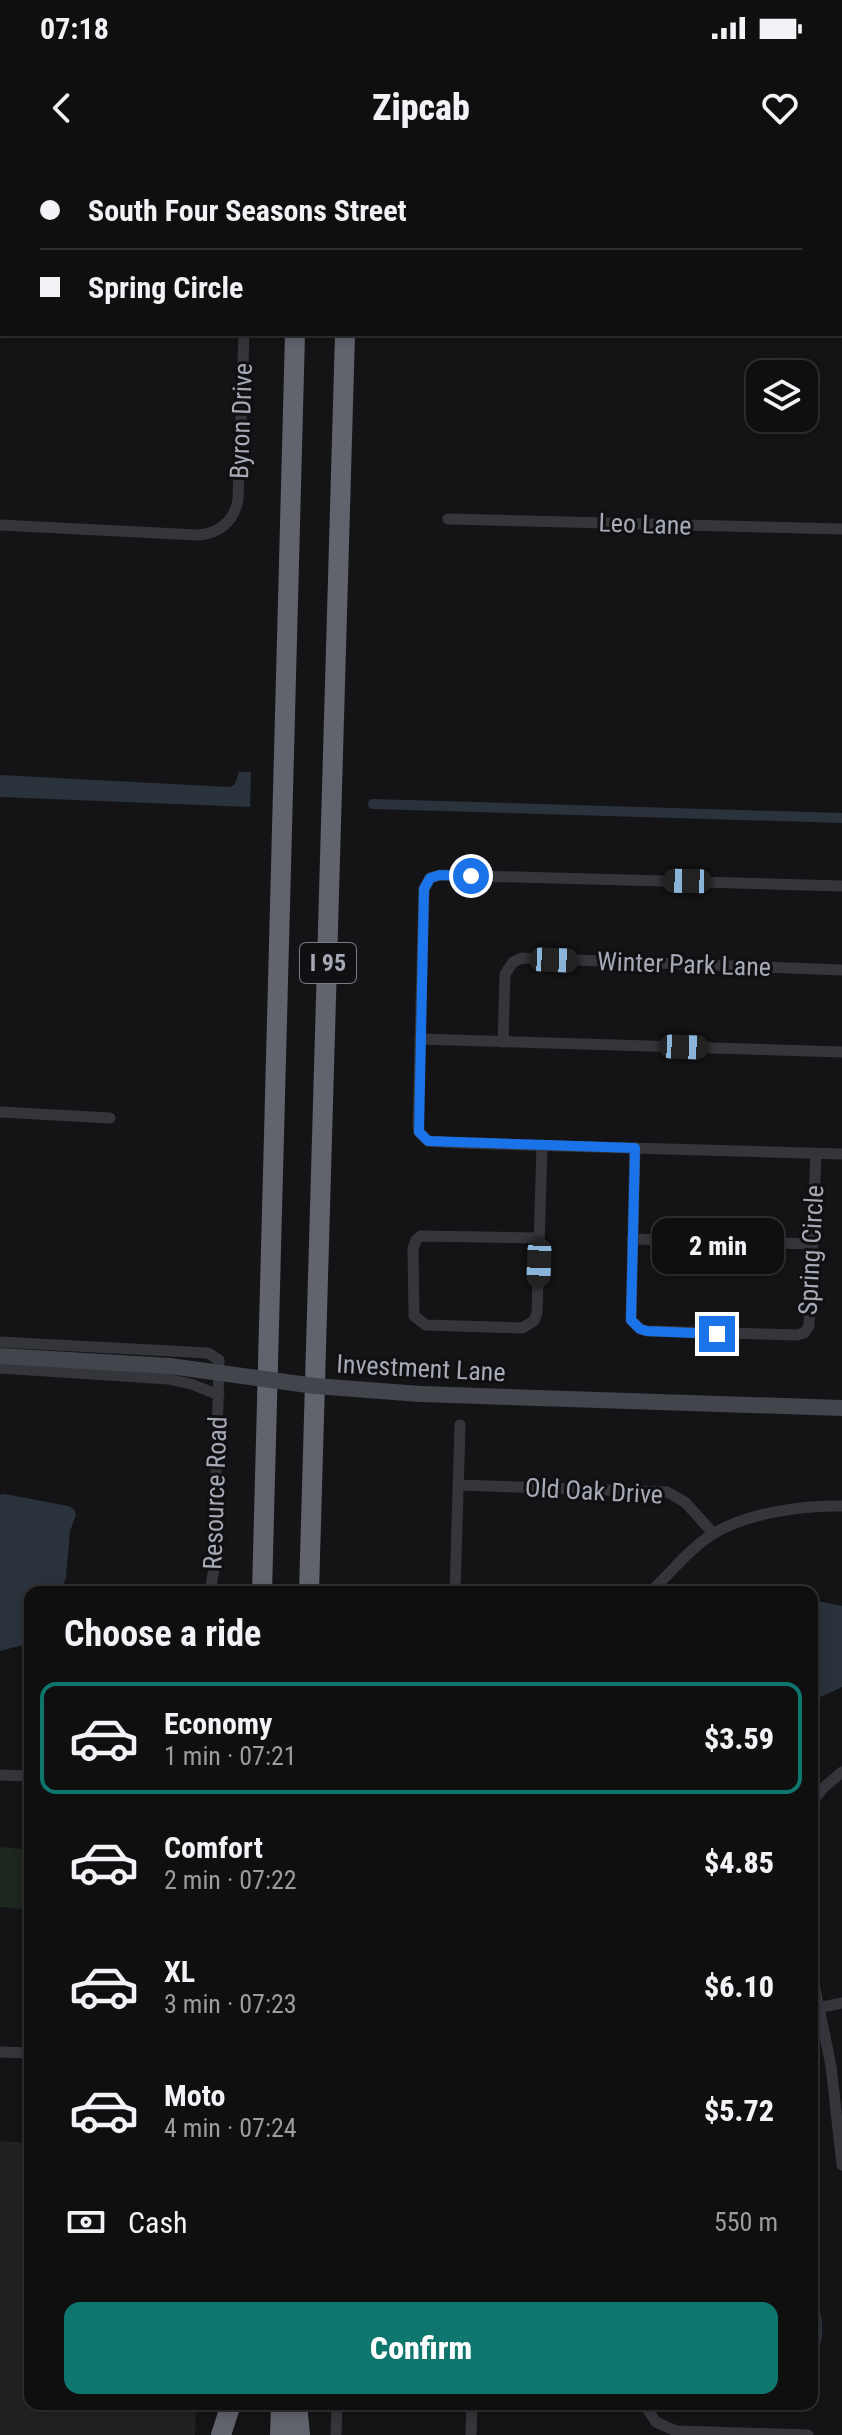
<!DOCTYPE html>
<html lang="en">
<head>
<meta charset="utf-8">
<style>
	body { margin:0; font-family:"Roboto Condensed",sans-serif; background:#1d1d1e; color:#f1f3f6; height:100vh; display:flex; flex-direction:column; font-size:30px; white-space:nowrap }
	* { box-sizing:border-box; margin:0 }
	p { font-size:26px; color:#9b9c9f }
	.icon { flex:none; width:44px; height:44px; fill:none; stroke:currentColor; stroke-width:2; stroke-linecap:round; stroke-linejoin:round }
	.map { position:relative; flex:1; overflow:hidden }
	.side { position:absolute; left:24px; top:1426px; width:794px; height:824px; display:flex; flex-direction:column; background:#0f0f10; border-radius:16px; box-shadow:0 4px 12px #0003,0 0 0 2px #2f2f30 }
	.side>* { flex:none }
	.banner { position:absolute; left:0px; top:0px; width:842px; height:176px; box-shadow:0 4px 12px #0003,0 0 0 2px #2f2f30; display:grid; align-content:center; height:176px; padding:0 40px; background:#0f0f10 }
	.fabs { position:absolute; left:746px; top:200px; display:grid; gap:16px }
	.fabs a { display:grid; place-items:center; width:72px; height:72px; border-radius:16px; background:#0f0f10; box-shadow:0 4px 12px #0003,0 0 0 2px #2f2f30; font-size:40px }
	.end { position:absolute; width:36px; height:36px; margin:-18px; border:10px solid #1a73e8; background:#fff; box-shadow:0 0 0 4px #fff }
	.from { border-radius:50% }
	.bubble { position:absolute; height:56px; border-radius:16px; background:#0f0f10; box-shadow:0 4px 12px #0003,0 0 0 2px #2f2f30; font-size:26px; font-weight:800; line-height:56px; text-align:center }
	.car { position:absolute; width:24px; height:48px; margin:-24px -12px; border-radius:10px; box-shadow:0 0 6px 2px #0007; background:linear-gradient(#222 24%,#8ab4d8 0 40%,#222 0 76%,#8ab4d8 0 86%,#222 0) }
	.banner b { display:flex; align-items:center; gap:28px; height:76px; font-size:30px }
	.banner b+b { border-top:2px solid #2f2f30 }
	.banner i { width:20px; height:20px; background:#f1f3f6 }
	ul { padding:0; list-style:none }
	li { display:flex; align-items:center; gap:24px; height:112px; margin:0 16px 12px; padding:0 24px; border:4px solid transparent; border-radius:16px }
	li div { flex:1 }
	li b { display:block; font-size:30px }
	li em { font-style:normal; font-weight:800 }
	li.on { border-color:#0f766e }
	li>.icon { width:72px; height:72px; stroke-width:1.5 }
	h2 { padding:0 40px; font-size:36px; line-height:96px }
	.pay { display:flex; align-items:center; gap:20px; height:88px; padding:0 40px; font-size:30px }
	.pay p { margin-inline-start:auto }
	.cta { display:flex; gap:16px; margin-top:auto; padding:16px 40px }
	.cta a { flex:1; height:92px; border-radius:16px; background:#0f766e; color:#fff; font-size:32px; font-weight:800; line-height:92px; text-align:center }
	.status { display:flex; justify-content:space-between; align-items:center; height:56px; padding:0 40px; background:#0f0f10; direction:ltr }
	.status svg { height:22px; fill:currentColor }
	header { display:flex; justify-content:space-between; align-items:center; height:104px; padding:0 40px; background:#0f0f10; font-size:36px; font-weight:800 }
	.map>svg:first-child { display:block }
	.built { fill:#212023 }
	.green { fill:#1e2620 }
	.water { fill:#2a323b }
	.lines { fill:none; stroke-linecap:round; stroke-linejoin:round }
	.canal { stroke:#2a323b; stroke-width:10 }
	.street { stroke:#35363c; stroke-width:11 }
	.secondary { stroke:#43454c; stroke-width:16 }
	.highway { stroke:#61646d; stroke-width:20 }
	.secondary-bridge { stroke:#43454c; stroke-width:16 }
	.route { stroke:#1a73e8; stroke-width:10 }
	.labels { text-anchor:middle; stroke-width:6; stroke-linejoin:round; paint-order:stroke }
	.shield { fill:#100f11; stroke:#797c85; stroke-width:2 }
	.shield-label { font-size:24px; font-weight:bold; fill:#a6aab7 }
	.street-label { font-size:26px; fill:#a6aab7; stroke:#100f11 }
</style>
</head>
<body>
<div class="status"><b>07:18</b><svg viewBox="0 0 49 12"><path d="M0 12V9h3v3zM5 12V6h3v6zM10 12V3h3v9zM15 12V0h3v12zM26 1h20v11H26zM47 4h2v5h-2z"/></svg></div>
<header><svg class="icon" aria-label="back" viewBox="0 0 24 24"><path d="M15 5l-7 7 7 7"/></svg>Zipcab<svg class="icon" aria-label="heart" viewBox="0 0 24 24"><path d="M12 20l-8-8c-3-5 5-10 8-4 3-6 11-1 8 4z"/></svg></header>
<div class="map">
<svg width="842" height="2275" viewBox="0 0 842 2275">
	<rect width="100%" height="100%" fill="#141416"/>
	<path class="built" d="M 0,1981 L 30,1983 L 30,2244 L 196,2244 L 195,2275 L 0,2275 Z"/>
	<path class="green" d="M 0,1687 L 30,1690 L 30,1750 L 0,1747 Z"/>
	<g class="water">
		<path d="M 239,612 L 251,612 L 250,647 L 0,637 L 0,615 L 230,627 L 235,624 Z"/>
		<path d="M 5,1334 L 68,1346 L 74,1349 L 76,1355 L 70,1371 L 66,1417 L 61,1432 L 30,1432 L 30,1483 L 0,1491 L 0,1335 Z"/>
		<path d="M 812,1440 L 842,1446 L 842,1527 L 812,1541 Z"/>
		<path d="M 812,2135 C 824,2151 828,2182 812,2197 Z"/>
	</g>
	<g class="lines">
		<path class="canal" d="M 373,644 L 842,658"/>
		<g class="street">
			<path d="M 837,0 L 837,2"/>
			<path d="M 250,2 L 250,0"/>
			<path d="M 476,2 L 476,0"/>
			<path d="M 559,2 L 559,0"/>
			<path d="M 754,2 L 754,0"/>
			<path d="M 0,67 L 2,67"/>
			<path d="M 448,359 L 842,369"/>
			<path d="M 0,365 L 197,375 C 219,374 234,361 238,340 L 244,174"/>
			<path d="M 842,726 L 440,715 L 430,718 L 424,729 L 418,966 L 419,972 L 428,981 L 458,983 L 842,994"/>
			<path d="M 420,879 L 842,892"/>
			<path d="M 503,882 L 505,814 L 513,802 L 522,798 L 842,810"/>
			<path d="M 0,952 L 110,958"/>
			<path d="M 635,988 L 631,1160 L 640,1169 L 647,1171 L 797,1175 L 804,1173 L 809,1166 L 816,993"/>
			<path d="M 539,1078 L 421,1076 L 416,1080 L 413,1089 L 414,1156 L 426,1165 L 522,1168 L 534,1161 L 537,1153 L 542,985"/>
			<path d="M 632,1079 L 813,1084"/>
			<path d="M 0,1182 L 208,1193 L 219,1200 L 214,1408 L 210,1432"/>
			<path d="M 0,1208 L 168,1219 L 191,1224 L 219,1235"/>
			<path d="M 458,1325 L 667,1332 L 685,1342 L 713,1373"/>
			<path d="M 455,1432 L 460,1265"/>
			<path d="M 650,1432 C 669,1415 684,1395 704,1380 C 738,1354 800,1345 842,1346"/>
			<path d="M 0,1615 L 30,1616"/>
			<path d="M 812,1642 L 823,1628 L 842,1612"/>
			<path d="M 812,1814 L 831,1906 L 842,2005"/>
			<path d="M 813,1849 L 842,1843"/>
			<path d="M 0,1892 L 30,1893"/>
			<path d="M 644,2244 L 656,2262 L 676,2271 L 808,2275"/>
			<path d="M 336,2275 L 337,2244"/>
			<path d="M 471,2275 L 472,2244"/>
		</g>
		<g class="secondary">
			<path d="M 0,1196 L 170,1206"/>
			<path d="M 420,1234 L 842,1248"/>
		</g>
		<g class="highway">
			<path d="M 300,2 L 300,0"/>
			<path d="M 349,2 L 349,0"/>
			<path d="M 262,1432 L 295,174"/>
			<path d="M 309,1432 L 345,174"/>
			<path d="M 297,2244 L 300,2275"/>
			<path d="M 221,2275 L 231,2244"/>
			<path d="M 280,2275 L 281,2244"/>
		</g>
		<path class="secondary-bridge" d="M 170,1206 L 315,1226 L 420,1234"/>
	</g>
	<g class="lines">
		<path class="route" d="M 471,716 L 440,715 L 430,718 L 424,729 L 419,972 L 428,981 L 635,988 L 631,1160 L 640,1169 L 647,1171 L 717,1174"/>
	</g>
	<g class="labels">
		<rect class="shield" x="300" y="783" width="56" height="40" rx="6"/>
		<g class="shield-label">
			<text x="328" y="811">I 95</text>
		</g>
		<g class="street-label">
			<text transform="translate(241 261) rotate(-88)" y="9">Byron Drive</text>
			<text transform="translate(645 364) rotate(2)" y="9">Leo Lane</text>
			<text transform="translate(684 804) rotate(2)" y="9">Winter Park Lane</text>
			<text transform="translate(811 1090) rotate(-87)" y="9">Spring Circle</text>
			<text transform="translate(421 1208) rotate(3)" y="9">Investment Lane</text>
			<text transform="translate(594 1331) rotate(3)" y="9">Old Oak Drive</text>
			<text transform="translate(215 1333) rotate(-88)" y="9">Resource Road</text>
		</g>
	</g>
</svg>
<div class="fabs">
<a><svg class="icon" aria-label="layers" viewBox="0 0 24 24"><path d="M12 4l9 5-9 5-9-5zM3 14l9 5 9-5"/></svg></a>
</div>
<i class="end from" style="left:471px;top:716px"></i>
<i class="end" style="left:717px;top:1174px"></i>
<div class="bubble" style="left:652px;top:1058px;width:132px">2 min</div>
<i class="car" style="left:687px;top:721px;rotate:271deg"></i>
<i class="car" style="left:554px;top:800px;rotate:92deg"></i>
<i class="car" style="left:684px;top:887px;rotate:92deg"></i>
<i class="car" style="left:539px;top:1103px;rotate:182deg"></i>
<div class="banner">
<b><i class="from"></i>South Four Seasons Street</b>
<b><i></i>Spring Circle</b>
</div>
<section class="side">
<h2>Choose a ride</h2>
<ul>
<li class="on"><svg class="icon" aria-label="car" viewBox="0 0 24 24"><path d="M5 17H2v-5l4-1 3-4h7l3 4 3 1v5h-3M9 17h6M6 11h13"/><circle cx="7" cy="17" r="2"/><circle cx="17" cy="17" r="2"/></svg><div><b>Economy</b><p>1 min · 07:21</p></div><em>$3.59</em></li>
<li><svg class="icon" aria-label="car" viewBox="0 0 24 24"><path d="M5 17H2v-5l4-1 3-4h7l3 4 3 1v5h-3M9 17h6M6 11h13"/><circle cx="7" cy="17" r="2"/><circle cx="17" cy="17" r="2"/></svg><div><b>Comfort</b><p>2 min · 07:22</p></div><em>$4.85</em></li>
<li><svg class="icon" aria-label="car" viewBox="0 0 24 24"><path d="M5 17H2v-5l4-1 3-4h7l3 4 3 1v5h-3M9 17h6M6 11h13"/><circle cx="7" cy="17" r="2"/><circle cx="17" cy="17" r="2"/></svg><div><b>XL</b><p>3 min · 07:23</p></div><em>$6.10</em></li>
<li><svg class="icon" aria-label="car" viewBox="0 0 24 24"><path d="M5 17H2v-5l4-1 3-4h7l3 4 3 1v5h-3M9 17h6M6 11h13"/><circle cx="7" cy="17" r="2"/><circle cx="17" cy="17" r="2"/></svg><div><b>Moto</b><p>4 min · 07:24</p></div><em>$5.72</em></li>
</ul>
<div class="pay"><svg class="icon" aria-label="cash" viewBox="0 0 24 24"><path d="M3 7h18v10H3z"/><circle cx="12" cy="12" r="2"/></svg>Cash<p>550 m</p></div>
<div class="cta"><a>Confirm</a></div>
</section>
</div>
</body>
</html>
